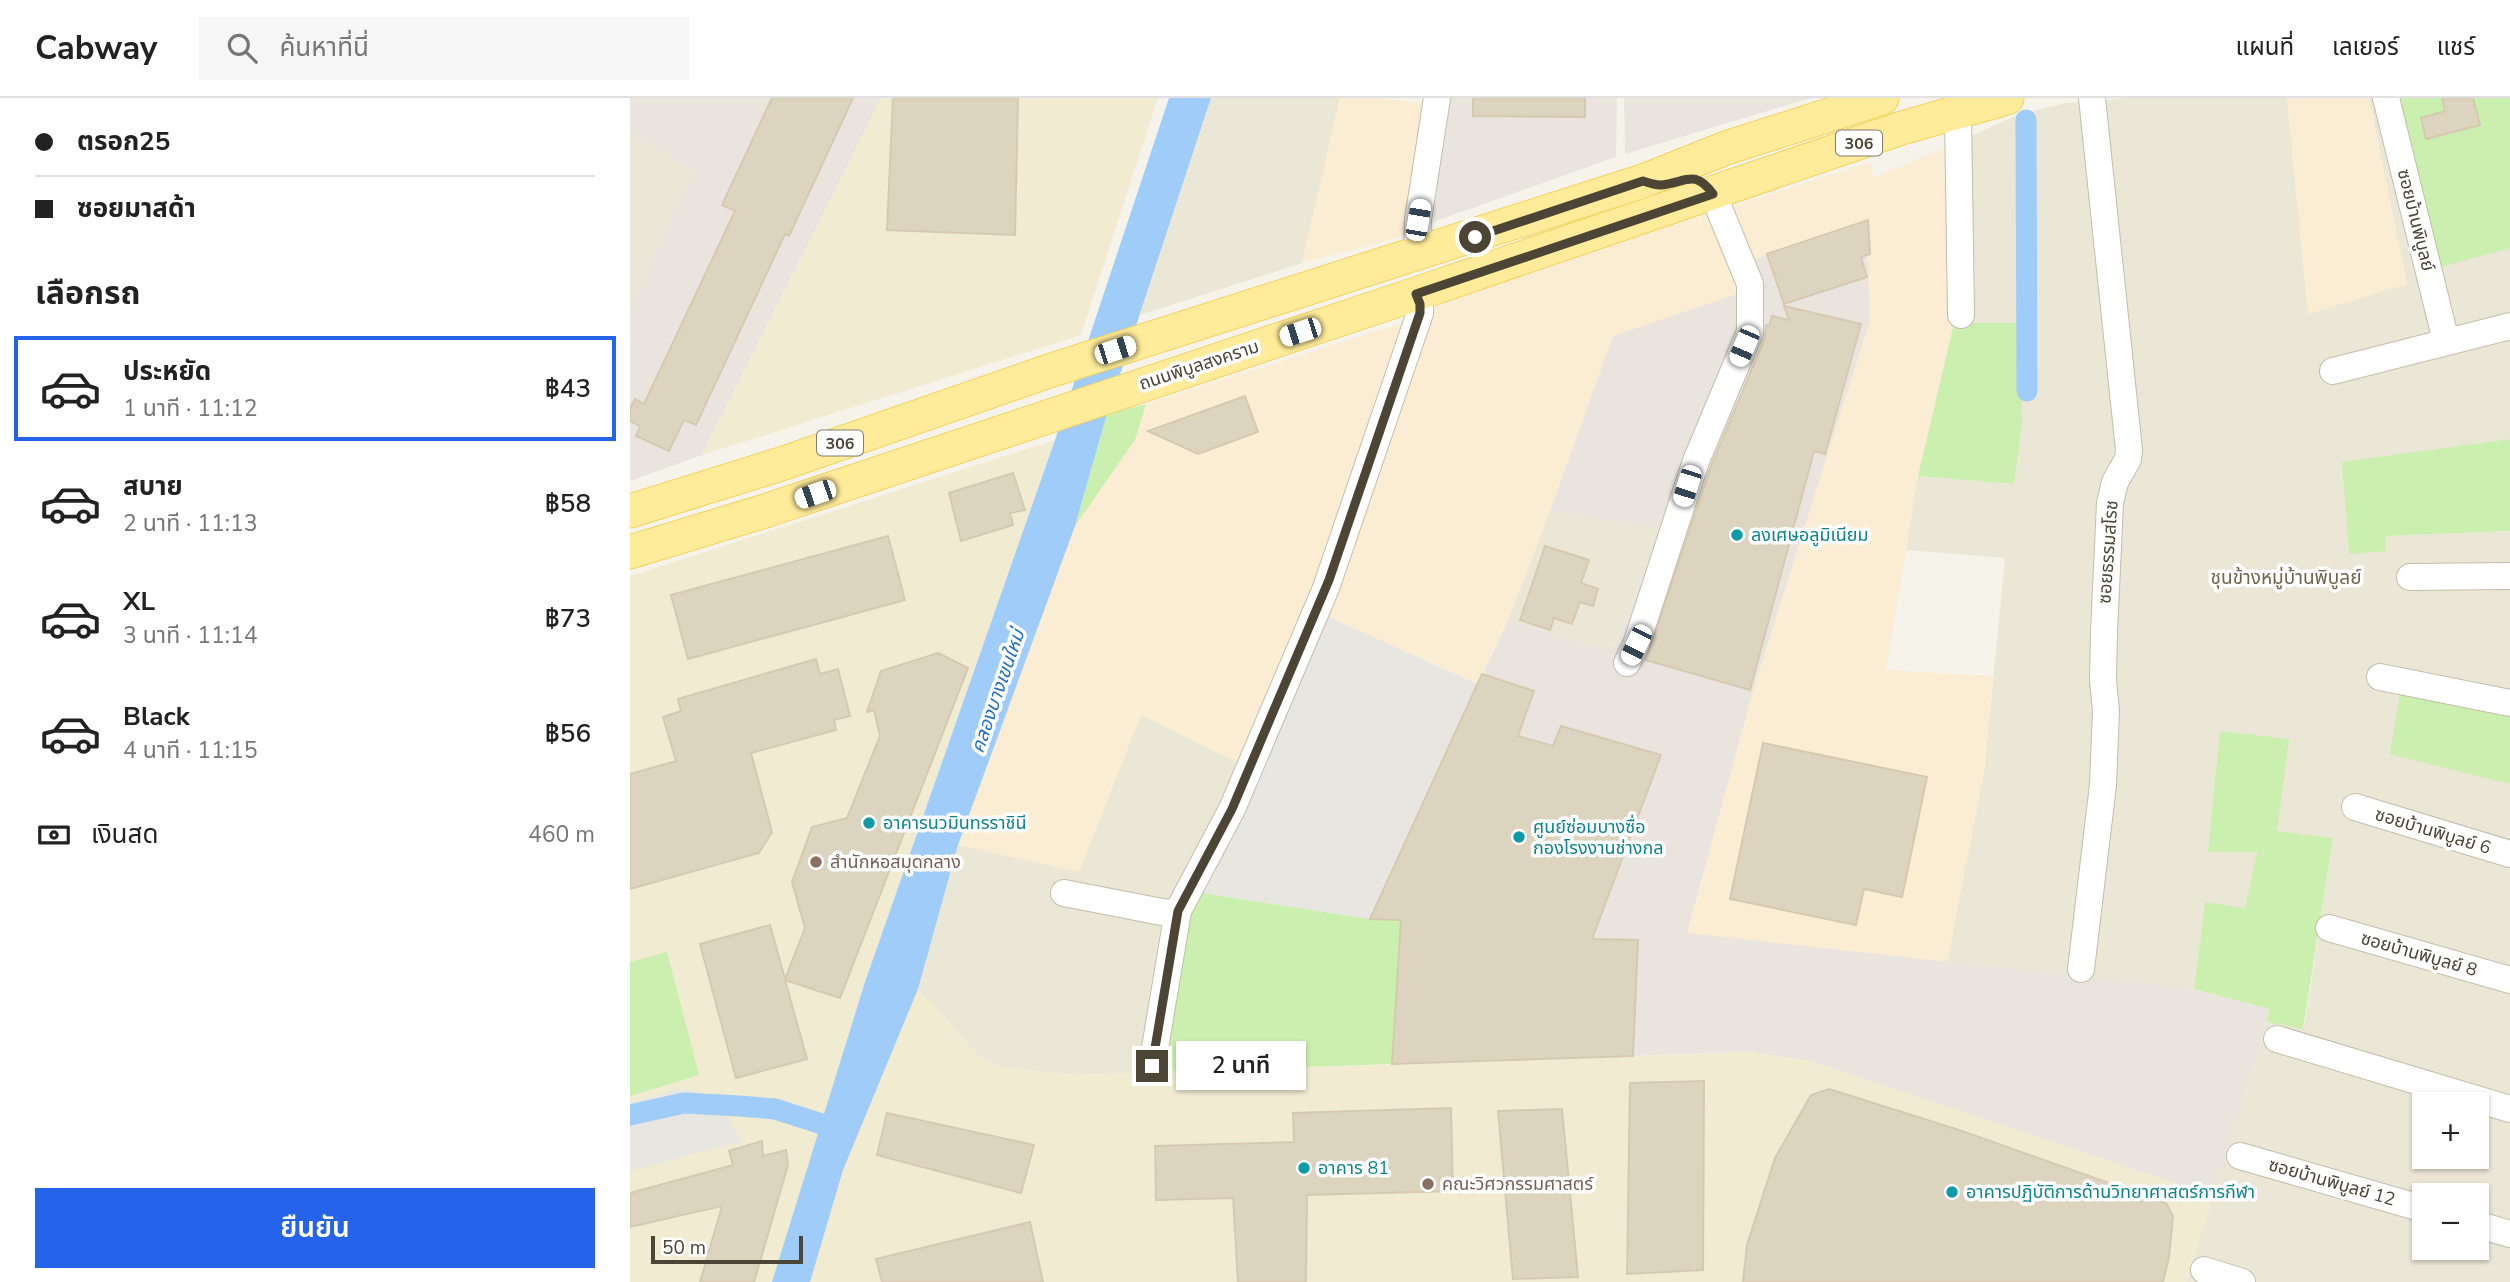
<!DOCTYPE html>
<html lang="th">
<head>
<meta charset="utf-8">
<style>
	body { margin:0; font-family:"Nunito Sans","Noto Sans Thai",sans-serif; background:#f6f6f6; color:#222; height:100vh; display:flex; flex-direction:column; font-size:26px; white-space:nowrap }
	* { box-sizing:border-box; margin:0 }
	p { font-size:23px; color:#767676 }
	.icon { flex:none; width:38px; height:38px; fill:none; stroke:currentColor; stroke-width:2; stroke-linecap:round; stroke-linejoin:round }
	.map { position:relative; flex:1; overflow:hidden }
	.drawer { display:flex; flex-direction:column; background:#fff; width:630px }
	.drawer>* { flex:none }
	.top-card { display:grid; align-content:center; height:154px; padding:0 35px; background:#fff }
	.tools { position:absolute; left:1782px; top:994px; display:grid; gap:14px }
	.tools a { display:grid; place-items:center; width:77px; height:77px; border-radius:0px; background:#fff; box-shadow:0 2px 5px #0004; font-size:35px }
	.scale { position:absolute; left:21px; bottom:18px; width:152px; box-sizing:border-box; padding-left:7px; border:4px solid #4c4536; border-top:0; font-size:19px; line-height:24px; white-space:nowrap; color:#4c4536; -webkit-text-stroke:5px #fff; paint-order:stroke }
	.end { position:absolute; width:32px; height:32px; margin:-16px; border:9px solid #4c4536; background:#fff; box-shadow:0 0 0 4px #fff }
	.from { border-radius:50% }
	.bubble { position:absolute; height:49px; border-radius:0px; background:#fff; box-shadow:0 2px 5px #0004; font-size:23px; font-weight:600; line-height:49px; text-align:center }
	.car { position:absolute; width:21px; height:42px; margin:-21px -10px; border-radius:9px; box-shadow:0 0 5px 2px #0007; background:linear-gradient(#fff 24%,#345 0 40%,#fff 0 76%,#345 0 86%,#fff 0) }
	.top-card b { display:flex; align-items:center; gap:24px; height:66px; font-size:26px }
	.top-card b+b { border-top:2px solid #e0e0e0 }
	.top-card i { width:18px; height:18px; background:#222 }
	ul { padding:0; list-style:none }
	li { display:flex; align-items:center; gap:21px; height:105px; margin:0 14px 10px; padding:0 21px; border:4px solid transparent; border-radius:0px }
	li div { flex:1 }
	li b { display:block; font-size:26px }
	li em { font-style:normal; font-weight:600 }
	li.active { border-color:#2563eb }
	li>.icon { width:63px; height:63px; stroke-width:1.5 }
	h2 { padding:0 35px; font-size:32px; line-height:84px }
	.pay { display:flex; align-items:center; gap:18px; height:77px; padding:0 35px; font-size:26px }
	.pay p { margin-inline-start:auto }
	.cta { display:flex; gap:14px; margin-top:auto; padding:14px 35px }
	.cta a { flex:1; height:80px; border-radius:0px; background:#2563eb; color:#fff; font-size:28px; font-weight:600; line-height:80px; text-align:center }
	header { display:flex; align-items:center; gap:42px; box-sizing:border-box; height:98px; padding:0 35px; background:#fff; border-bottom:2px solid #e0e0e0 }
	header strong { font-size:33px }
	nav { display:flex; gap:38px; margin-inline-start:auto; font-size:24px }
	.search { width:490px; height:63px; background:#f6f6f6; display:flex; align-items:center; gap:18px; box-sizing:border-box; padding:0 24px; border-radius:0px; color:#767676; font-size:26px }
	main { display:flex; flex:1; min-height:0 }
	.map>svg:first-child { display:block }
	.residential { fill:#ebe7d7; fill-rule:evenodd }
	.commercial { fill:#faedd3 }
	.industrial { fill:#e9e5de }
	.education { fill:#f1ebd2 }
	.green { fill:#cbefae }
	.parking { fill:#e8e6e1 }
	.water { fill:#a0ccf9 }
	.lines { fill:none; stroke-linecap:round; stroke-linejoin:round }
	.canal { stroke:#a0ccf9; stroke-width:21 }
	.building { fill:#ddd4c0; stroke:#d5cab0; stroke-width:2 }
	.minor-casing { stroke:#c3bdab; stroke-width:28 }
	.major-casing { stroke:#f2d35c; stroke-width:35 }
	.minor { stroke:#fff; stroke-width:26 }
	.major { stroke:#ffec9a; stroke-width:33 }
	.route { stroke:#4c4536; stroke-width:9 }
	.culture-dot { fill:#0f9aa8; stroke:#fff; stroke-width:2.5 }
	.education-dot { fill:#8d6e63; stroke:#fff; stroke-width:2.5 }
	.labels { text-anchor:middle; stroke-width:7; stroke-linejoin:round; paint-order:stroke }
	.shield { fill:#fff; stroke:#827d72; stroke-width:2 }
	.shield-label { font-size:16px; font-weight:bold; fill:#4c4536 }
	.street-label { font-size:18px; fill:#4c4536; stroke:#fff }
	.culture-label { font-size:18px; fill:#0d838f; stroke:#fff; text-anchor:start }
	.education-label { font-size:18px; fill:#785e54; stroke:#fff; text-anchor:start }
	.neighbourhood-label { font-size:19px; fill:#70654c; stroke:#fff }
	.water-label { font-size:19px; font-style:italic; fill:#2170c6; stroke:#fff }
</style>
</head>
<body>
<header>
<strong>Cabway</strong>
<div class="search"><svg class="icon" aria-label="search" viewBox="0 0 24 24"><circle cx="10" cy="10" r="6"/><path d="M15 15l6 6"/></svg>ค้นหาที่นี่</div>
<nav><a>แผนที่</a><a>เลเยอร์</a><a>แชร์</a></nav>
</header>
<main>
<section class="drawer">
<div class="top-card">
<b><i class="from"></i>ตรอก25</b>
<b><i></i>ซอยมาสด้า</b>
</div>
<h2>เลือกรถ</h2>
<ul>
<li class="active"><svg class="icon" aria-label="car" viewBox="0 0 24 24"><path d="M5 17H2v-5l4-1 3-4h7l3 4 3 1v5h-3M9 17h6M6 11h13"/><circle cx="7" cy="17" r="2"/><circle cx="17" cy="17" r="2"/></svg><div><b>ประหยัด</b><p>1 นาที · 11:12</p></div><em>฿43</em></li>
<li><svg class="icon" aria-label="car" viewBox="0 0 24 24"><path d="M5 17H2v-5l4-1 3-4h7l3 4 3 1v5h-3M9 17h6M6 11h13"/><circle cx="7" cy="17" r="2"/><circle cx="17" cy="17" r="2"/></svg><div><b>สบาย</b><p>2 นาที · 11:13</p></div><em>฿58</em></li>
<li><svg class="icon" aria-label="car" viewBox="0 0 24 24"><path d="M5 17H2v-5l4-1 3-4h7l3 4 3 1v5h-3M9 17h6M6 11h13"/><circle cx="7" cy="17" r="2"/><circle cx="17" cy="17" r="2"/></svg><div><b>XL</b><p>3 นาที · 11:14</p></div><em>฿73</em></li>
<li><svg class="icon" aria-label="car" viewBox="0 0 24 24"><path d="M5 17H2v-5l4-1 3-4h7l3 4 3 1v5h-3M9 17h6M6 11h13"/><circle cx="7" cy="17" r="2"/><circle cx="17" cy="17" r="2"/></svg><div><b>Black</b><p>4 นาที · 11:15</p></div><em>฿56</em></li>
</ul>
<div class="pay"><svg class="icon" aria-label="cash" viewBox="0 0 24 24"><path d="M3 7h18v10H3z"/><circle cx="12" cy="12" r="2"/></svg>เงินสด<p>460 m</p></div>
<div class="cta"><a>ยืนยัน</a></div>
</section>
<div class="map">
<svg width="1880" height="1184" viewBox="0 0 1880 1184">
	<rect width="100%" height="100%" fill="#f6f4ea"/>
	<g class="residential">
		<path d="M 581,0 L 710,0 L 672,165 L 510,217 Z"/>
		<path d="M 1499,0 L 1657,0 L 1678,215 L 1777,186 L 1739,0 L 1880,0 L 1880,341 L 1712,365 L 1755,438 L 1880,433 L 1880,1184 L 1556,1184 L 1637,924 L 1674,930 L 1703,740 L 1578,754 L 1627,754 L 1615,810 L 1575,805 L 1564,891 L 1317,864 L 1354,674 L 1375,460 L 1276,452 L 1287,378 L 1384,386 L 1324,225 L 1321,47 L 1390,16 L 1437,5 ZM 1794,1006 L 1846,1006 L 1846,1059 L 1794,1059 ZM 1794,1097 L 1846,1097 L 1846,1150 L 1794,1150 Z"/>
		<path d="M 0,35 L 63,72 L 0,209 Z"/>
		<path d="M 920,413 L 1031,430 L 986,545 L 973,552 L 878,522 Z"/>
		<path d="M 511,616 L 613,667 L 528,974 L 446,977 L 372,970 L 349,958 L 288,891 L 328,747 L 449,773 Z"/>
	</g>
	<g class="commercial">
		<path d="M 710,0 L 751,0 L 794,6 L 774,138 L 672,165 Z"/>
		<path d="M 1657,0 L 1739,0 L 1777,186 L 1678,216 Z"/>
		<path d="M 1321,47 L 1324,225 L 1288,378 L 1256,572 L 1364,578 L 1354,674 L 1317,864 L 1057,836 L 1124,589 L 1111,195 L 983,239 L 920,413 L 878,522 L 847,586 L 695,517 L 800,205 L 1241,64 L 1243,80 Z"/>
		<path d="M 785,221 L 720,397 L 613,667 L 511,617 L 449,774 L 328,747 L 445,428 L 505,342 L 516,306 Z"/>
	</g>
	<g class="industrial">
		<path d="M 0,0 L 251,0 L 72,357 L 0,383 L 0,209 L 63,72 L 0,35 Z"/>
		<path d="M 818,0 L 987,0 L 986,59 L 803,124 Z"/>
		<path d="M 994,0 L 1181,0 L 995,56 Z"/>
		<path d="M 1236,123 L 1240,222 L 1124,589 L 1057,835 L 1559,890 L 1639,911 L 1637,924 L 1583,1098 L 1184,964 L 1121,954 L 762,966 L 771,822 L 740,821 L 878,522 L 973,552 L 986,545 L 1031,431 L 920,413 L 983,238 L 1110,195 L 1102,169 Z"/>
	</g>
	<g class="education">
		<path d="M 251,0 L 528,0 L 451,237 L 72,357 Z"/>
		<path d="M 425,342 L 235,884 L 288,891 L 349,958 L 372,970 L 446,977 L 1121,954 L 1184,964 L 1583,1098 L 1556,1184 L 0,1184 L 0,478 Z"/>
	</g>
	<g class="green">
		<path d="M 1768,0 L 1880,0 L 1880,150 L 1811,169 Z"/>
		<path d="M 1324,225 L 1391,225 L 1392,324 L 1384,386 L 1288,378 Z"/>
		<path d="M 516,306 L 505,342 L 445,428 L 477,316 Z"/>
		<path d="M 1880,341 L 1880,433 L 1755,438 L 1756,453 L 1719,456 L 1712,364 Z"/>
		<path d="M 1770,595 L 1835,610 L 1880,615 L 1880,686 L 1760,656 Z"/>
		<path d="M 1590,633 L 1659,641 L 1647,733 L 1703,740 L 1673,931 L 1637,924 L 1639,911 L 1564,891 L 1575,804 L 1615,810 L 1627,754 L 1578,754 Z"/>
		<path d="M 566,794 L 740,821 L 771,822 L 762,966 L 528,974 L 552,818 Z"/>
		<path d="M 37,854 L 69,977 L 0,998 L 0,864 Z"/>
	</g>
	<g class="parking">
		<path d="M 695,517 L 847,586 L 740,821 L 566,794 Z"/>
		<path d="M 48,991 L 69,994 L 92,1009 L 112,1043 L 0,1073 L 0,1005 Z"/>
	</g>
	<path class="water" d="M 539,0 L 581,0 L 477,316 L 445,428 L 328,747 L 288,891 L 213,1072 L 180,1184 L 142,1184 L 235,884 L 425,342 Z"/>
	<g class="lines">
		<g class="canal">
			<path d="M 1396,22 L 1397,293"/>
			<path d="M 0,1017 L 54,1005 L 109,1008 L 145,1011 L 217,1034"/>
		</g>
	</g>
	<g class="building">
		<path d="M 142,0 L 223,0 L 159,138 L 155,136 L 66,327 L 54,322 L 39,353 L 6,338 L 10,328 L 0,323 L 0,311 L 5,301 L 14,306 L 105,113 L 92,107 Z"/>
		<path d="M 263,0 L 388,0 L 385,137 L 257,132 Z"/>
		<path d="M 843,0 L 955,0 L 955,19 L 843,18 Z"/>
		<path d="M 1812,0 L 1843,0 L 1850,27 L 1796,41 L 1791,20 L 1815,13 Z"/>
		<path d="M 1238,122 L 1240,156 L 1231,159 L 1237,179 L 1154,206 L 1137,156 Z"/>
		<path d="M 1154,208 L 1231,226 L 1195,356 L 1184,353 L 1120,592 L 1016,562 L 1081,368 L 1135,240 L 1136,227 L 1139,228 L 1142,218 L 1159,222 Z"/>
		<path d="M 615,298 L 628,334 L 568,356 L 518,333 Z"/>
		<path d="M 383,375 L 395,412 L 380,415 L 383,427 L 331,443 L 319,395 Z"/>
		<path d="M 258,438 L 275,502 L 58,561 L 41,497 Z"/>
		<path d="M 915,448 L 959,462 L 951,485 L 968,491 L 963,508 L 950,504 L 942,526 L 924,520 L 920,532 L 890,522 Z"/>
		<path d="M 308,555 L 338,570 L 210,900 L 155,882 L 177,961 L 106,980 L 70,846 L 140,827 L 155,881 L 175,830 L 162,784 L 182,729 L 217,720 L 250,638 L 244,612 L 237,614 L 251,573 Z"/>
		<path d="M 186,561 L 190,576 L 208,571 L 220,618 L 204,622 L 206,632 L 121,655 L 142,734 L 129,755 L 0,791 L 0,676 L 46,663 L 33,619 L 51,613 L 48,601 Z"/>
		<path d="M 852,576 L 904,593 L 888,638 L 923,648 L 931,628 L 1031,657 L 962,841 L 1008,842 L 1003,958 L 762,966 L 771,822 L 740,821 Z"/>
		<path d="M 1133,645 L 1297,679 L 1272,799 L 1234,791 L 1226,827 L 1100,801 Z"/>
		<path d="M 1074,983 L 1073,1172 L 997,1176 L 1000,985 Z"/>
		<path d="M 1199,991 L 1329,1032 L 1536,1105 L 1543,1118 L 1539,1159 L 1533,1184 L 1113,1184 L 1117,1147 L 1145,1060 L 1181,997 Z"/>
		<path d="M 821,1010 L 823,1093 L 677,1097 L 676,1184 L 608,1184 L 603,1100 L 526,1102 L 525,1048 L 664,1044 L 663,1015 Z"/>
		<path d="M 932,1011 L 948,1179 L 883,1181 L 868,1013 Z"/>
		<path d="M 257,1015 L 404,1047 L 391,1095 L 247,1057 Z"/>
		<path d="M 132,1043 L 133,1058 L 156,1052 L 158,1067 L 124,1184 L 70,1184 L 92,1108 L 0,1129 L 0,1095 L 103,1067 L 99,1053 Z"/>
		<path d="M 400,1124 L 413,1184 L 252,1184 L 246,1161 Z"/>
	</g>
	<g class="lines">
		<defs>
			<g id="minor">
				<path d="M 1756,0 L 1816,243"/>
				<path d="M 1328,14 L 1331,217"/>
				<path d="M 787,156 L 788,122 L 807,0"/>
				<path d="M 1703,273 L 1880,228"/>
				<path d="M 1780,479 L 1880,478"/>
				<path d="M 997,565 L 1006,547 L 1066,363 L 1120,234 L 1120,186 L 1083,96"/>
				<path d="M 1750,579 L 1880,605"/>
				<path d="M 1725,709 L 1880,756"/>
				<path d="M 434,795 L 537,815 L 548,813"/>
				<path d="M 1699,830 L 1880,882"/>
				<path d="M 1451,871 L 1473,687 L 1476,612 L 1473,583 L 1474,534 L 1480,405 L 1485,384 L 1498,361 L 1499,352 L 1462,0"/>
				<path d="M 1647,941 L 1880,1011"/>
				<path d="M 522,968 L 548,813 L 602,711 L 696,490 L 790,215 L 790,206 L 786,196"/>
				<path d="M 1610,1058 L 1794,1111"/>
				<path d="M 1846,1126 L 1880,1136"/>
				<path d="M 1574,1172 L 1612,1184"/>
			</g>
			<g id="major">
				<path d="M 0,413 L 151,366 L 419,273 L 1013,83 L 1096,50 L 1252,0"/>
				<path d="M 0,454 L 135,413 L 786,196 L 1272,30 L 1377,0"/>
			</g>
		</defs>
		<use href="#minor" class="minor-casing"/>
		<use href="#major" class="major-casing"/>
		<use href="#minor" class="minor"/>
		<use href="#major" class="major"/>
	</g>
	<g class="lines">
		<path class="route" d="M 522,968 L 548,813 L 602,711 L 699,482 L 790,215 L 790,206 L 786,196 L 1083,96 C 1064,70 1056,85 1030,87 C 1025,87 1019,85 1013,83 L 845,139"/>
	</g>
	<g class="culture-dot">
		<circle cx="1107" cy="437" r="7"/>
		<circle cx="239" cy="725" r="7"/>
		<circle cx="889" cy="739" r="7"/>
		<circle cx="674" cy="1070" r="7"/>
		<circle cx="1322" cy="1094" r="7"/>
	</g>
	<g class="education-dot">
		<circle cx="186" cy="764" r="7"/>
		<circle cx="798" cy="1086" r="7"/>
	</g>
	<g class="labels">
		<g class="shield">
			<rect x="1206" y="32.5" width="46" height="25" rx="5"/>
			<rect x="187" y="332.5" width="46" height="25" rx="5"/>
		</g>
		<g class="shield-label">
			<text x="1229" y="51">306</text>
			<text x="210" y="351">306</text>
		</g>
		<g class="street-label">
			<text transform="translate(1786 122) rotate(76)" y="6">ซอยบ้านพิบูลย์</text>
			<text transform="translate(569 267) rotate(-18)" y="6">ถนนพิบูลสงคราม</text>
			<text transform="translate(1478 454) rotate(-86)" y="6">ซอยธรรมสโรช</text>
			<text transform="translate(1803 733) rotate(17)" y="6">ซอยบ้านพิบูลย์ 6</text>
			<text transform="translate(1789 856) rotate(16)" y="6">ซอยบ้านพิบูลย์ 8</text>
			<text transform="translate(1702 1084) rotate(16)" y="6">ซอยบ้านพิบูลย์ 12</text>
		</g>
		<g class="culture-label">
			<text x="1121" y="443">ลงเศษอลูมิเนียม</text>
			<text x="253" y="731">อาคารนวมินทรราชินี</text>
			<text x="903" y="735">ศูนย์ซ่อมบางซื่อ<tspan x="903" dy="21">กองโรงงานช่างกล</tspan></text>
			<text x="688" y="1076">อาคาร 81</text>
			<text x="1336" y="1100">อาคารปฏิบัติการด้านวิทยาศาสตร์การกีฬา</text>
		</g>
		<g class="education-label">
			<text x="200" y="770">สำนักหอสมุดกลาง</text>
			<text x="812" y="1092">คณะวิศวกรรมศาสตร์</text>
		</g>
		<g class="neighbourhood-label">
			<text x="1656" y="486">ชุนข้างหมู่บ้านพิบูลย์</text>
		</g>
		<g class="water-label">
			<text transform="translate(367 593) rotate(-71)" y="7">คลองบางเขนใหม่</text>
		</g>
	</g>
</svg>
<div class="tools">
<a>+</a>
<a>−</a>
</div>
<div class="scale">50 m</div>
<i class="end from" style="left:845px;top:139px"></i>
<i class="end" style="left:522px;top:968px"></i>
<div class="bubble" style="left:546px;top:943px;width:130px">2 นาที</div>
<i class="car" style="left:788px;top:122px;rotate:10deg"></i>
<i class="car" style="left:670px;top:234px;rotate:252deg"></i>
<i class="car" style="left:1114px;top:248px;rotate:203deg"></i>
<i class="car" style="left:485px;top:252px;rotate:72deg"></i>
<i class="car" style="left:1057px;top:388px;rotate:198deg"></i>
<i class="car" style="left:185px;top:396px;rotate:251deg"></i>
<i class="car" style="left:1006px;top:547px;rotate:206deg"></i>
</div>
</main>
</body>
</html>
